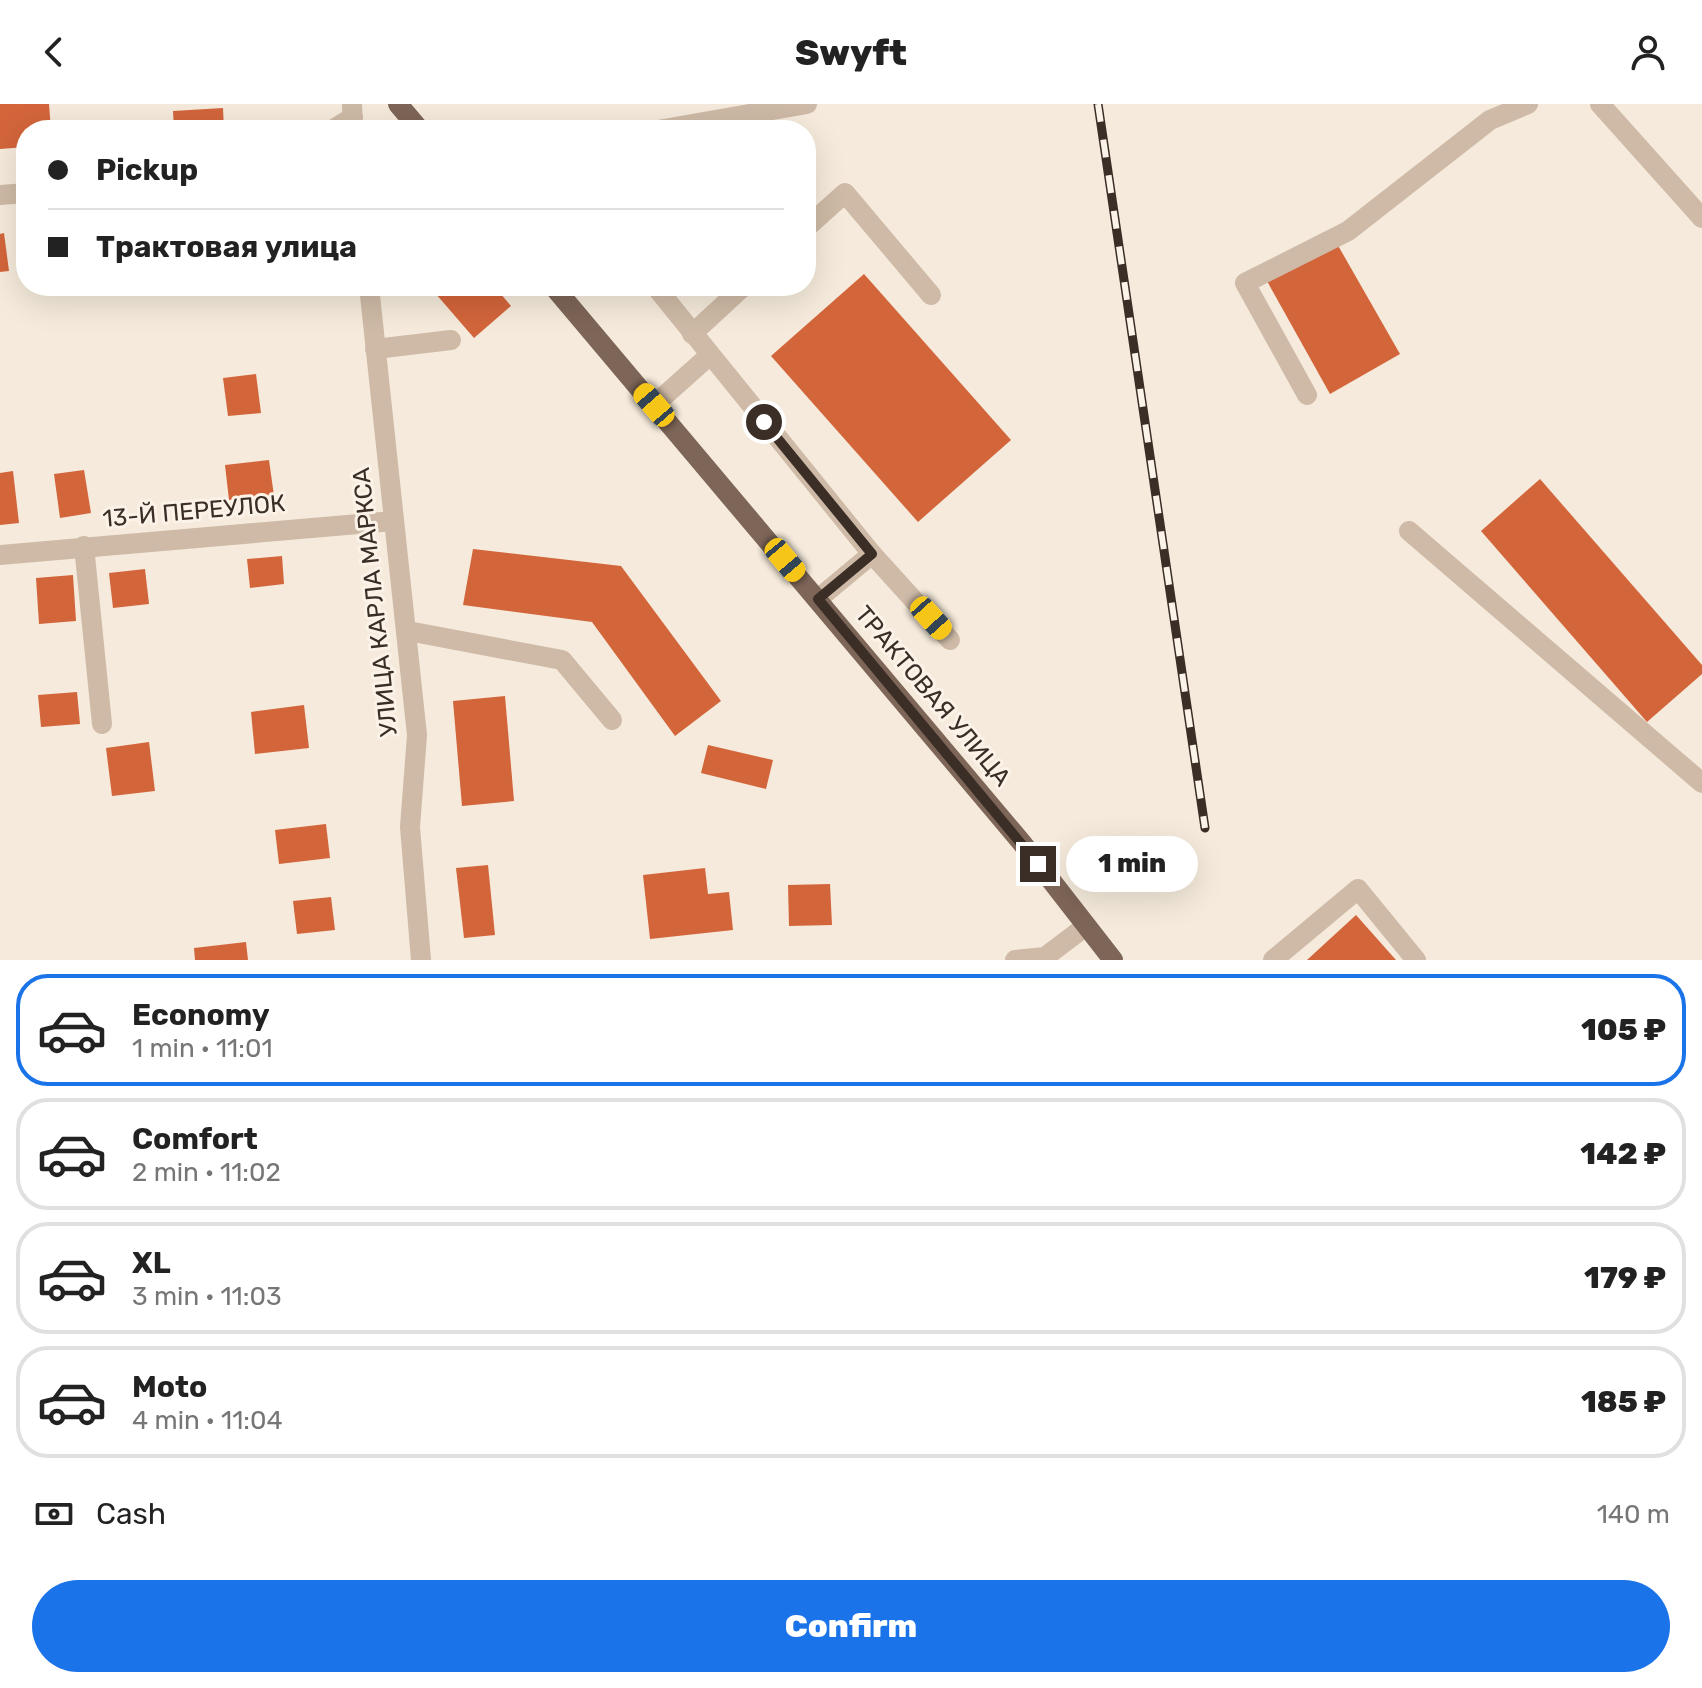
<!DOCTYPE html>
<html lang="en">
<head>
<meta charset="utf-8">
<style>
	body { margin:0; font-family:Rubik,sans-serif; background:#f2f2f2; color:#222; height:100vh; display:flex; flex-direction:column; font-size:30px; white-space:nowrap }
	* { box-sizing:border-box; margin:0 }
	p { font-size:26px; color:#767676 }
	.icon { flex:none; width:44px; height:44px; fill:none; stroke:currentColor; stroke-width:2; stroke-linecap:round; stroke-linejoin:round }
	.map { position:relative; height:856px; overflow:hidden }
	.side { display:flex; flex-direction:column; background:#fff; flex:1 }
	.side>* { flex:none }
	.hud { position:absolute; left:16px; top:16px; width:800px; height:176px; border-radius:32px; box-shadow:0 8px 32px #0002; display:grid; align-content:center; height:176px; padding:0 32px; background:#fff }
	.end { position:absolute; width:36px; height:36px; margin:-18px; border:10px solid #3a2e27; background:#fff; box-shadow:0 0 0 4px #fff }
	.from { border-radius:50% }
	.bubble { position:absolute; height:56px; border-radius:28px; background:#fff; box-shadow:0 8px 32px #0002; font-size:26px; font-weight:800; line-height:56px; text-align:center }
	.car { position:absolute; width:24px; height:48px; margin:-24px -12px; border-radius:10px; box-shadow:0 0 6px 2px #0007; background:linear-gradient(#f5c518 24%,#345 0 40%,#f5c518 0 76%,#345 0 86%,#f5c518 0) }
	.hud b { display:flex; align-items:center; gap:28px; height:76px; font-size:30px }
	.hud b+b { border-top:2px solid #e0e0e0 }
	.hud i { width:20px; height:20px; background:#222 }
	ul { padding:14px 0 0; list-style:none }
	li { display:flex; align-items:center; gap:24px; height:112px; margin:0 16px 12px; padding:0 16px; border:4px solid #e0e0e0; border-radius:32px }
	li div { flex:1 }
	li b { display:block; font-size:30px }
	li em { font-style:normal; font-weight:800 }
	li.selected { border-color:#1a73e8 }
	li>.icon { width:72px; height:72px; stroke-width:1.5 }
	.pay { display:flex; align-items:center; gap:20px; height:88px; padding:0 32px; font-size:30px }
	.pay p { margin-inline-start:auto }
	.cta { display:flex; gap:16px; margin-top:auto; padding:16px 32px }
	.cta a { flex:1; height:92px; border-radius:48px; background:#1a73e8; color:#fff; font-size:32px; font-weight:800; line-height:92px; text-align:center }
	header { display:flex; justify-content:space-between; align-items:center; height:104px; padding:0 32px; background:#fff; font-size:36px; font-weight:800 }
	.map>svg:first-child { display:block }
	.building { fill:#d3653b }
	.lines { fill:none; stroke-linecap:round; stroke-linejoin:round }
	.minor { stroke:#cebaa6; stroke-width:20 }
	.major { stroke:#7d6557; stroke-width:20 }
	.rail-casing { stroke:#3a2e27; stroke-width:9 }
	.rail { stroke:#fcf3e8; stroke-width:6; stroke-dasharray:18; stroke-linecap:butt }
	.route { stroke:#3a2e27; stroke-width:10 }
	.labels { text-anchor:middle; stroke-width:6; stroke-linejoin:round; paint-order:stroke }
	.street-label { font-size:24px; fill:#3a2e27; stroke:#fcf3e8 }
</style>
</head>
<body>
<header><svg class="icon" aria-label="back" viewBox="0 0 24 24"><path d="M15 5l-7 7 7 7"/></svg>Swyft<svg class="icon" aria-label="person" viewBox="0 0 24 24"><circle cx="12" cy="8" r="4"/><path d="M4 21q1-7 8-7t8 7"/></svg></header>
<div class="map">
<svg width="1702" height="856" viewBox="0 0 1702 856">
	<rect width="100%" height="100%" fill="#f5eadb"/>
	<g class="building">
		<path d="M 0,0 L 49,0 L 51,26 L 26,26 L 26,43 L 0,45 Z"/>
		<path d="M 223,4 L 224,26 L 174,26 L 173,7 Z"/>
		<path d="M 4,129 L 9,167 L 0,168 L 0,130 Z"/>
		<path d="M 1336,138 L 1400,250 L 1330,290 L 1267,177 Z"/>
		<path d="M 864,170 L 1011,336 L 918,418 L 771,252 Z"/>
		<path d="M 429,182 L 494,182 L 511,202 L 474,234 Z"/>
		<path d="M 256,270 L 261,309 L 228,312 L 223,274 Z"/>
		<path d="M 269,356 L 274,392 L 229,396 L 225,361 Z"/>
		<path d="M 84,366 L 91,409 L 60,414 L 54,370 Z"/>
		<path d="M 13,367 L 19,419 L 0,421 L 0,369 Z"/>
		<path d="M 1540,375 L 1702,561 L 1702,570 L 1647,618 L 1481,427 Z"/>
		<path d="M 473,445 L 621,462 L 721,597 L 675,632 L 592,518 L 463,501 Z"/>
		<path d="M 282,452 L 284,480 L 250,484 L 247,455 Z"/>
		<path d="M 145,465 L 149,500 L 113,504 L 109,469 Z"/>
		<path d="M 73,471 L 76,517 L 39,520 L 36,474 Z"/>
		<path d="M 77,588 L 80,620 L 41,623 L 38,591 Z"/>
		<path d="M 505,592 L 514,697 L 462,702 L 453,597 Z"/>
		<path d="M 304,601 L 309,644 L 255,650 L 251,608 Z"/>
		<path d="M 149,638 L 155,687 L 112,692 L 106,644 Z"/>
		<path d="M 708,641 L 773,656 L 766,685 L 701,669 Z"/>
		<path d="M 326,720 L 330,754 L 279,760 L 275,726 Z"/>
		<path d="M 488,761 L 495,831 L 464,834 L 456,764 Z"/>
		<path d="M 705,764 L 708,790 L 729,788 L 733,826 L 650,835 L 643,771 Z"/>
		<path d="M 830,780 L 832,821 L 789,822 L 788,781 Z"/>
		<path d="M 331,793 L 335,826 L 297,830 L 293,797 Z"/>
		<path d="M 1356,811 L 1396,856 L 1307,856 Z"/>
		<path d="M 246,838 L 248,856 L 195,856 L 194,844 Z"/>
	</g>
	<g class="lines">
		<g class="minor">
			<path d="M 352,0 L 353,26"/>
			<path d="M 1600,0 L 1702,114"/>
			<path d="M 332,26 L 353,13"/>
			<path d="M 658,26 L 807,0"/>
			<path d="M 0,91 L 26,89"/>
			<path d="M 806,124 L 845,89 L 931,191"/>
			<path d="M 369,182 L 417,631 L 410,723 L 421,856"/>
			<path d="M 655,182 L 872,450 L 950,536"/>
			<path d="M 692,230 L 744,182"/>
			<path d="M 375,245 L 451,236"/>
			<path d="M 1307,291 L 1245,179 L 1348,127 L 1490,16 L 1528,0"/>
			<path d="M 654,301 L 710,251"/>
			<path d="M 1409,427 L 1702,679"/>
			<path d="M 84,442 L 102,620"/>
			<path d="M 0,451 L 393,417"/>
			<path d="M 818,495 L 872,450"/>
			<path d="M 408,527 L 562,556 L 612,616"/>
			<path d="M 1015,856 L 1045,853 L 1086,822"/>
			<path d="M 1273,856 L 1358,785 L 1416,856"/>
		</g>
		<g class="major">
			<path d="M 398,0 L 420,26"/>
			<path d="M 553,182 L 1022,739 L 1113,856"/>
		</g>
		<defs>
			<path id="rail" d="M 1098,0 L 1205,724"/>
		</defs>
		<use href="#rail" class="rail-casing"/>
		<use href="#rail" class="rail"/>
	</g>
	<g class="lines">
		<path class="route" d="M 764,318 L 872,450 L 818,495 L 1038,760"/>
	</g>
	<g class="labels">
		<g class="street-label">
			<text transform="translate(194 407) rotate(-5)" y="8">13-Й ПЕРЕУЛОК</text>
			<text transform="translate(375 498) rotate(-96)" y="8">УЛИЦА КАРЛА МАРКСА</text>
			<text transform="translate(933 592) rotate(50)" y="8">ТРАКТОВАЯ УЛИЦА</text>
		</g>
	</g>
</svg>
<i class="end from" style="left:764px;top:318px"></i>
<i class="end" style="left:1038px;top:760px"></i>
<div class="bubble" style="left:1066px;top:732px;width:132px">1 min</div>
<i class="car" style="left:654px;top:301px;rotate:319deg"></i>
<i class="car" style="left:785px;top:456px;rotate:140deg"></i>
<i class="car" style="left:931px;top:514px;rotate:138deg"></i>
<div class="hud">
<b><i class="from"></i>Pickup</b>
<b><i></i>Трактовая улица</b>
</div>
</div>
<section class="side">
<ul>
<li class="selected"><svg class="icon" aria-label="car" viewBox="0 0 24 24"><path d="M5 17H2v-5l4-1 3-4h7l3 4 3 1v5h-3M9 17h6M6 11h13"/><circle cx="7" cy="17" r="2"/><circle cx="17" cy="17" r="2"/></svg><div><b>Economy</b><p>1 min · 11:01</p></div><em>105 ₽</em></li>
<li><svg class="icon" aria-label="car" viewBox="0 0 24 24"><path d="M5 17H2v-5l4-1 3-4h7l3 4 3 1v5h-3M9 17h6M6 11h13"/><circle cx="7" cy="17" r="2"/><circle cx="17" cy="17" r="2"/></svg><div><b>Comfort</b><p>2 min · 11:02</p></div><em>142 ₽</em></li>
<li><svg class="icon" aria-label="car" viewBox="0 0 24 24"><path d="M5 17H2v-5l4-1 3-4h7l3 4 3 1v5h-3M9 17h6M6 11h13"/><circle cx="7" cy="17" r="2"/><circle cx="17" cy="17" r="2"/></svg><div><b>XL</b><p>3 min · 11:03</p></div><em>179 ₽</em></li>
<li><svg class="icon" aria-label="car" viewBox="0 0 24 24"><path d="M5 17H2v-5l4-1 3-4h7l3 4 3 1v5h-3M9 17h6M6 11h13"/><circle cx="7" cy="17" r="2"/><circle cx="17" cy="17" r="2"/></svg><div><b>Moto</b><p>4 min · 11:04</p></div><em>185 ₽</em></li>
</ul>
<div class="pay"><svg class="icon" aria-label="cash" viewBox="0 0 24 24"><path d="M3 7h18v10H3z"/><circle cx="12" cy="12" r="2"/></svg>Cash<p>140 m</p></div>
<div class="cta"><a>Confirm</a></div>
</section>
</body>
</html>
